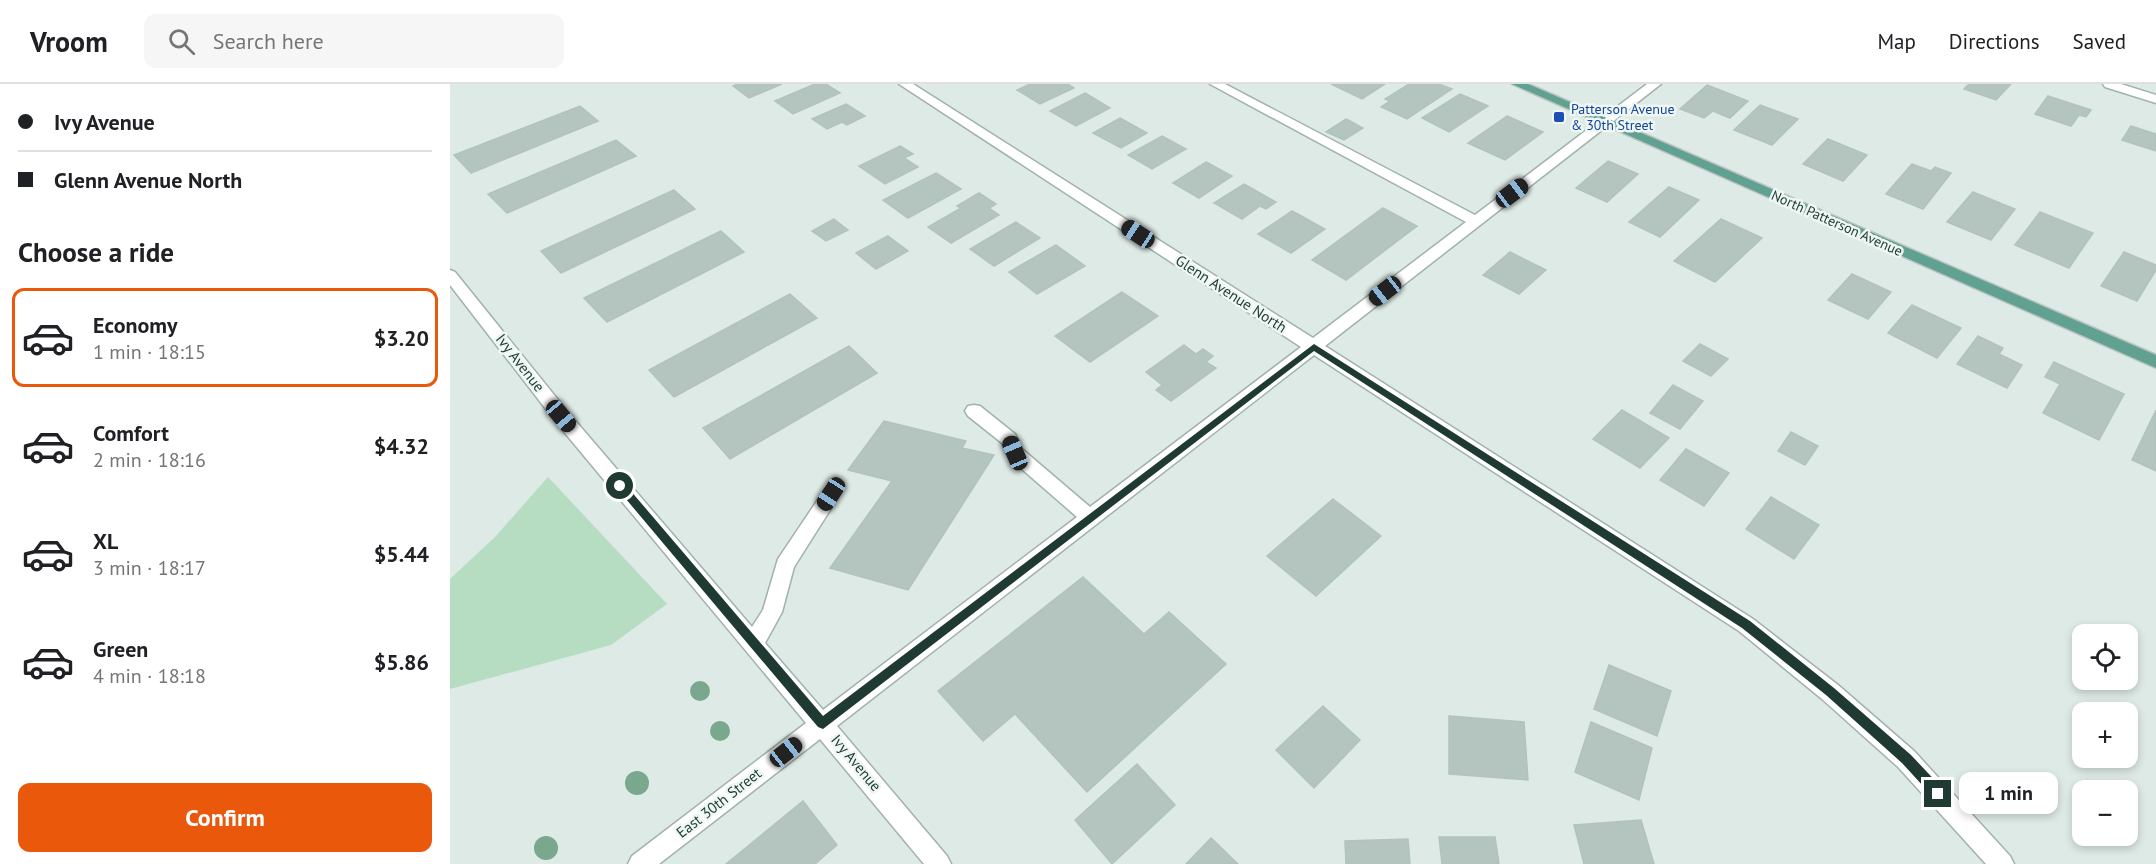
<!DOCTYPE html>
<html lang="en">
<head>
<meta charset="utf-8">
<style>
	body { margin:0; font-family:"PT Sans",sans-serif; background:#f6f6f6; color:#202124; height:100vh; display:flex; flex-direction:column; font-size:22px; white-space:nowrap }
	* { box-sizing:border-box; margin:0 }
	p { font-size:20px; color:#757577 }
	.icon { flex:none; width:33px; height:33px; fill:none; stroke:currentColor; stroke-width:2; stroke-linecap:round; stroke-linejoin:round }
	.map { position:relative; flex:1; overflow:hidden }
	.panel { display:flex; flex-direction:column; background:#fff; width:450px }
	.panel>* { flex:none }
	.banner { display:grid; align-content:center; height:132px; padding:0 18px; background:#fff }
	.tools { position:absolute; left:1622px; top:540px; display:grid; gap:12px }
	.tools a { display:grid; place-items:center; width:66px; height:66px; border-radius:12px; background:#fff; box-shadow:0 3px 9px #0003; font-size:30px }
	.end { position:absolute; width:27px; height:27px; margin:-14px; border:8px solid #1f3a33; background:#fff; box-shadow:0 0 0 3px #fff }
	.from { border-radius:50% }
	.bubble { position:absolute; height:42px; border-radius:12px; background:#fff; box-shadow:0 3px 9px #0003; font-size:20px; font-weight:700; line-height:42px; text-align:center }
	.car { position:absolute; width:18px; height:36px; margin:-18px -9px; border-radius:8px; box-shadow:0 0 4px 2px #0007; background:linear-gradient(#222 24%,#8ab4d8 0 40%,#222 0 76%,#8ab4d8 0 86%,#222 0) }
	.banner b { display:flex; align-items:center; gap:21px; height:57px; font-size:22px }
	.banner b+b { border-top:2px solid #e0e0e0 }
	.banner i { width:15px; height:15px; background:#202124 }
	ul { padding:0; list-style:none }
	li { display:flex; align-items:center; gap:18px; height:99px; margin:0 12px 9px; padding:0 6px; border:3px solid transparent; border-radius:12px }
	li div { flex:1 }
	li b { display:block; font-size:22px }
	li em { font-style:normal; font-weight:700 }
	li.on { border-color:#ea580c }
	li>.icon { width:54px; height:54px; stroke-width:1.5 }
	h2 { padding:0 18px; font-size:27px; line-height:72px }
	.cta { display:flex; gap:12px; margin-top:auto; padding:12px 18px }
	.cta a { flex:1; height:69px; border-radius:12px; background:#ea580c; color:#fff; font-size:24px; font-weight:700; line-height:69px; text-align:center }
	header { display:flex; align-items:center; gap:36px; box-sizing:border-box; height:84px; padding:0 30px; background:#fff; border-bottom:2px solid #e0e0e0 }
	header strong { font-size:28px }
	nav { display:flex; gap:33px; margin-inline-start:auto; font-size:21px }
	.search { width:420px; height:54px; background:#f6f6f6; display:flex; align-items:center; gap:15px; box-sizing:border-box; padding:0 21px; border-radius:12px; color:#757577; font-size:22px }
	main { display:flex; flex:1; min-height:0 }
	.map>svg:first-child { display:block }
	.green { fill:#b6dcc1 }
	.building { fill:#b3c5be; stroke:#b0c4bc; stroke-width:1.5 }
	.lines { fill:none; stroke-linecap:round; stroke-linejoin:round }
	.minor-casing { stroke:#a1b2ac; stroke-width:3 }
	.major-casing { stroke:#bcc4c2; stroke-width:3 }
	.minor { fill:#fff; fill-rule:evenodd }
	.major { fill:#61a192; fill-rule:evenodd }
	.tree { fill:#7aa88e }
	.route { fill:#1f3a33 }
	.transit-dot { fill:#1a4fb4; stroke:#eef7f3; stroke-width:2 }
	.labels { text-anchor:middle; stroke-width:5; stroke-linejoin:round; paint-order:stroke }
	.far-transit-label { font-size:14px; fill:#164399; stroke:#eef7f3; text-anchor:start }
	.far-street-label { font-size:14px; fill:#1f3a33; stroke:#eef7f3 }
	.street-label { font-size:15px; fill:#1f3a33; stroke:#eef7f3 }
</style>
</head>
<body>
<header>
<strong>Vroom</strong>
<div class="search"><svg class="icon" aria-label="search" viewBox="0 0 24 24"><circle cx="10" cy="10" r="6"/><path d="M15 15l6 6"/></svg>Search here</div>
<nav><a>Map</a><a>Directions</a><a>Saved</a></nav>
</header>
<main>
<section class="panel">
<div class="banner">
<b><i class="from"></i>Ivy Avenue</b>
<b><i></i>Glenn Avenue North</b>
</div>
<h2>Choose a ride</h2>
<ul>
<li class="on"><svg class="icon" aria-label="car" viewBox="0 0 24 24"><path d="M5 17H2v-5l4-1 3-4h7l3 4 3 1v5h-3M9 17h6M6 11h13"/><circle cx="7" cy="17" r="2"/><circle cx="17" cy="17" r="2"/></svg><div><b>Economy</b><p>1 min · 18:15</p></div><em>$3.20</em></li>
<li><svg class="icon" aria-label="car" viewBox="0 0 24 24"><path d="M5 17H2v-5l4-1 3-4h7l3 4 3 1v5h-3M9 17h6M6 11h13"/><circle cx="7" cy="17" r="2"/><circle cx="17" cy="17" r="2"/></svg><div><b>Comfort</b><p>2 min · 18:16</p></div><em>$4.32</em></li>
<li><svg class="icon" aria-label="car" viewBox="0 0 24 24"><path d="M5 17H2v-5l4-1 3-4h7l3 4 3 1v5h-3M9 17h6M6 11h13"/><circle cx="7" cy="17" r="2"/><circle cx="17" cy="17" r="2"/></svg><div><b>XL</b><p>3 min · 18:17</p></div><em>$5.44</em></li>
<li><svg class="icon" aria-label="car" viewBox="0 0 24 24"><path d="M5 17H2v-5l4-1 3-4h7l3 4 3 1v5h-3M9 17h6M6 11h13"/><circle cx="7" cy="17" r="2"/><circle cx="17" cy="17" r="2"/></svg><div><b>Green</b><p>4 min · 18:18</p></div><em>$5.86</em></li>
</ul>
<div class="cta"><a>Confirm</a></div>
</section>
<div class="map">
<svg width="1706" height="780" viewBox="0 0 1706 780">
	<rect width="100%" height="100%" fill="#deeae5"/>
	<path class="green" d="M 98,393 L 217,520 L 161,561 L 0,605 L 0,495 L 46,452 Z"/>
	<g class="building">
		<path d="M 288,0 L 332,0 L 299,14 L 283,2 Z"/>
		<path d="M 365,0 L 376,0 L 390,9 L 343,30 L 325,17 Z"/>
		<path d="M 580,0 L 618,0 L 624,4 L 590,20 L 567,6 Z"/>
		<path d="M 881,0 L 935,0 L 912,15 Z"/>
		<path d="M 959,0 L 989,0 L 1002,5 L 957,35 L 931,23 L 940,17 L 935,15 Z"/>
		<path d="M 1519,0 L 1561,0 L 1546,16 L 1514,5 Z"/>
		<path d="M 1257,1 L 1298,17 L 1280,34 L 1263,27 L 1254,34 L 1230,25 Z"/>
		<path d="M 635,9 L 660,24 L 626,42 L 600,27 Z"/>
		<path d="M 1010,10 L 1038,22 L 999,48 L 972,34 Z"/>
		<path d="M 1598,12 L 1641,26 L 1636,33 L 1629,31 L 1621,42 L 1585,30 Z"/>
		<path d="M 396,20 L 415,32 L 397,41 L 392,38 L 377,45 L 362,35 Z"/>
		<path d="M 1310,21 L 1348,35 L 1322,61 L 1284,46 Z"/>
		<path d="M 130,22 L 148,37 L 21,89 L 4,71 Z"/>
		<path d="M 1057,32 L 1093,48 L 1055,76 L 1018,59 Z"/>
		<path d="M 670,34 L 697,49 L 671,64 L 643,49 Z"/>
		<path d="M 896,35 L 913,44 L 894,56 L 876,48 Z"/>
		<path d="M 1681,42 L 1706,50 L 1706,67 L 1672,56 Z"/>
		<path d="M 712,52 L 736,65 L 702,85 L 678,71 Z"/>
		<path d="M 1378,55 L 1417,71 L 1393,97 L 1353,80 Z"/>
		<path d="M 166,56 L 186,72 L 57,129 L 38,110 Z"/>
		<path d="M 450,62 L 463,70 L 454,74 L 468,83 L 435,100 L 409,82 Z"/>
		<path d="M 1158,77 L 1188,90 L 1157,118 L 1126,104 Z"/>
		<path d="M 756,78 L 782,92 L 749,114 L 723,99 Z"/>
		<path d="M 1462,80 L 1481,87 L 1485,83 L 1501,89 L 1473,125 L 1436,110 Z"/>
		<path d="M 486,89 L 511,105 L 458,134 L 433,116 Z"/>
		<path d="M 794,100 L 826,118 L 816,125 L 810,122 L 792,135 L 764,119 Z"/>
		<path d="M 1219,103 L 1249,116 L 1210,153 L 1179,138 Z"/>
		<path d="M 224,106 L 245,125 L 111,189 L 91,167 Z"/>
		<path d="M 1523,108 L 1565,125 L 1541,156 L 1497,138 Z"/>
		<path d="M 529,109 L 546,120 L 539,124 L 549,131 L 501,159 L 478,143 L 511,124 L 507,122 Z"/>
		<path d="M 933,124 L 967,142 L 896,196 L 862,176 Z"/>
		<path d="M 842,127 L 875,145 L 841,169 L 808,150 Z"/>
		<path d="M 1590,128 L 1643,149 L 1619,184 L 1565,161 Z"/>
		<path d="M 384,135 L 398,146 L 376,157 L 362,147 Z"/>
		<path d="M 1271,135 L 1312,154 L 1265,198 L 1224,177 Z"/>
		<path d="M 566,138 L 590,154 L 544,182 L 520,165 Z"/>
		<path d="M 271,147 L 294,168 L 157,238 L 134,214 Z"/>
		<path d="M 438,152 L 458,167 L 426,185 L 406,169 Z"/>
		<path d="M 606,161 L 635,182 L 587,210 L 559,188 Z"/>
		<path d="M 1060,168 L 1096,186 L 1069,210 L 1033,191 Z"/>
		<path d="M 1674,168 L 1706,181 L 1706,186 L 1687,217 L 1651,202 Z"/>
		<path d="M 1402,190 L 1441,208 L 1418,235 L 1378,216 Z"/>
		<path d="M 672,208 L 708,232 L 640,278 L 605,252 Z"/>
		<path d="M 340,210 L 367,234 L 224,313 L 199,286 Z"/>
		<path d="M 1462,221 L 1511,244 L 1487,274 L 1438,249 Z"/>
		<path d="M 1528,252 L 1553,264 L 1549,270 L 1572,281 L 1557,304 L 1507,280 Z"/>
		<path d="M 1250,260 L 1278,275 L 1261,292 L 1233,277 Z"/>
		<path d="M 734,261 L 746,270 L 753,265 L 763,272 L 756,278 L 766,284 L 721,317 L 706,306 L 712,301 L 696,288 Z"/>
		<path d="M 399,262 L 427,289 L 280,375 L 253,344 Z"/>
		<path d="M 1604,278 L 1674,310 L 1649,356 L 1593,329 L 1610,300 L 1595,293 Z"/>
		<path d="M 1223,301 L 1253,317 L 1230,345 L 1200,329 Z"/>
		<path d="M 1172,326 L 1219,354 L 1190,384 L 1143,355 Z"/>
		<path d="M 1706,326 L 1706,387 L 1682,376 Z"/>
		<path d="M 434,337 L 516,357 L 512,364 L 544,371 L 458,506 L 380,484 L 442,397 L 398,386 Z"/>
		<path d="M 1341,348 L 1368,362 L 1355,381 L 1328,367 Z"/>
		<path d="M 1236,365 L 1279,389 L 1254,422 L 1210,396 Z"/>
		<path d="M 1321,413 L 1369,441 L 1344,475 L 1296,445 Z"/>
		<path d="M 883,415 L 931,452 L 866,512 L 817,472 Z"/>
		<path d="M 633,493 L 694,550 L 719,528 L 776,580 L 637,708 L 565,630 L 533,657 L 488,607 Z"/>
		<path d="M 1159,581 L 1221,607 L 1207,652 L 1144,625 Z"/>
		<path d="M 873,622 L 910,656 L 864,704 L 826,666 Z"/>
		<path d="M 999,632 L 1074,638 L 1078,696 L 999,690 Z"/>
		<path d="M 1141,638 L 1202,664 L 1189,716 L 1125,688 Z"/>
		<path d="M 687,680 L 725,721 L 662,780 L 625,736 Z"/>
		<path d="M 353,717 L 387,761 L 365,780 L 276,780 Z"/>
		<path d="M 1191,736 L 1204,780 L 1134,780 L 1124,741 Z"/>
		<path d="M 989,753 L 1045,753 L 1049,780 L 992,780 Z"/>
		<path d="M 761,754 L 788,780 L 736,780 Z"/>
		<path d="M 958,755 L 960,780 L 896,780 L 895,757 Z"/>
	</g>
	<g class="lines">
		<defs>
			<g id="minor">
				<path d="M 449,0 L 463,0 L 863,254 L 1016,138 L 760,0 L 775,0 L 1025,131 L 1197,0 L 1211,0 L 875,262 L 1303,535 L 1388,601 L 1464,667 L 1560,772 L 1564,780 L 1536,780 L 1448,683 L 1372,615 L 1289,547 L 864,271 L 387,642 L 497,772 L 501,780 L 474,780 L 370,655 L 209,780 L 178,780 L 182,772 L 356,639 L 105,337 L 0,201 L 0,186 L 5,188 L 117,327 L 302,543 L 313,526 L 328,475 L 375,405 L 381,403 L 387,405 L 390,410 L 387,415 L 344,483 L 332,528 L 315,559 L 373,626 L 627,433 L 559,374 L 552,359 L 518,332 L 515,327 L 518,322 L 524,321 L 530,322 L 565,350 L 572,365 L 640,423 L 851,263 Z"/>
				<path d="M 1653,0 L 1671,0 L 1706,11 L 1706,19 L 1655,3 Z"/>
			</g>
			<path id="major" d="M 1062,0 L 1078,0 L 1706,271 L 1706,284 Z"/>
		</defs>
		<use href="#minor" class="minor-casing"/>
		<use href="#major" class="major-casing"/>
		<use href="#minor" class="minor"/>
		<use href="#major" class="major"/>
	</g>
	<g class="tree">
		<circle cx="250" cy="607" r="10"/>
		<circle cx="270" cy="647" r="10"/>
		<circle cx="187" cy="699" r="12"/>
		<circle cx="96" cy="764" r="12"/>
	</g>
	<path class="route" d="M 864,260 L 1300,537 L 1384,604 L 1461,671 L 1493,705 L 1494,710 L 1493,714 L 1488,716 L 1484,714 L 1452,679 L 1376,611 L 1292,544 L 864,267 L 373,645 L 368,643 L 165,402 L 167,399 L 174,399 L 373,632 Z"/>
	<rect class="transit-dot" x="1103" y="27" width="12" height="12" rx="3"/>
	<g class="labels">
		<g class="far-transit-label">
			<text x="1121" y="30">Patterson Avenue<tspan x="1121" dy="16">&amp; 30th Street</tspan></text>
		</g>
		<g class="far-street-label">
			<text transform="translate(1387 139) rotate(24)" y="5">North Patterson Avenue</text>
		</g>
		<g class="street-label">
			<text transform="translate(781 210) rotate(33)" y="5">Glenn Avenue North</text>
			<text transform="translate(70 279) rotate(52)" y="5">Ivy Avenue</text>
			<text transform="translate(406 679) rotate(50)" y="5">Ivy Avenue</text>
			<text transform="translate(269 719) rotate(-38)" y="5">East 30th Street</text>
		</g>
	</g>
</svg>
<div class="tools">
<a><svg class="icon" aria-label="locate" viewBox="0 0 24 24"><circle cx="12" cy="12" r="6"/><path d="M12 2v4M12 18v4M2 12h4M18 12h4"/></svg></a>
<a>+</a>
<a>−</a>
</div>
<i class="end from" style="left:170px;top:402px"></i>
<i class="end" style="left:1488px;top:710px"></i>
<div class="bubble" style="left:1509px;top:688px;width:99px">1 min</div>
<i class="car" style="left:1062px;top:109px;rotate:53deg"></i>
<i class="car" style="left:688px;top:150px;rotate:303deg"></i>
<i class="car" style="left:935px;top:207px;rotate:232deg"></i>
<i class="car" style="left:111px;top:332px;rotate:140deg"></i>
<i class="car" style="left:565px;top:369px;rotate:337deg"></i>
<i class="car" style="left:381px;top:410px;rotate:213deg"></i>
<i class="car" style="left:336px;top:668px;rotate:52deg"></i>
</div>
</main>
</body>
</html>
